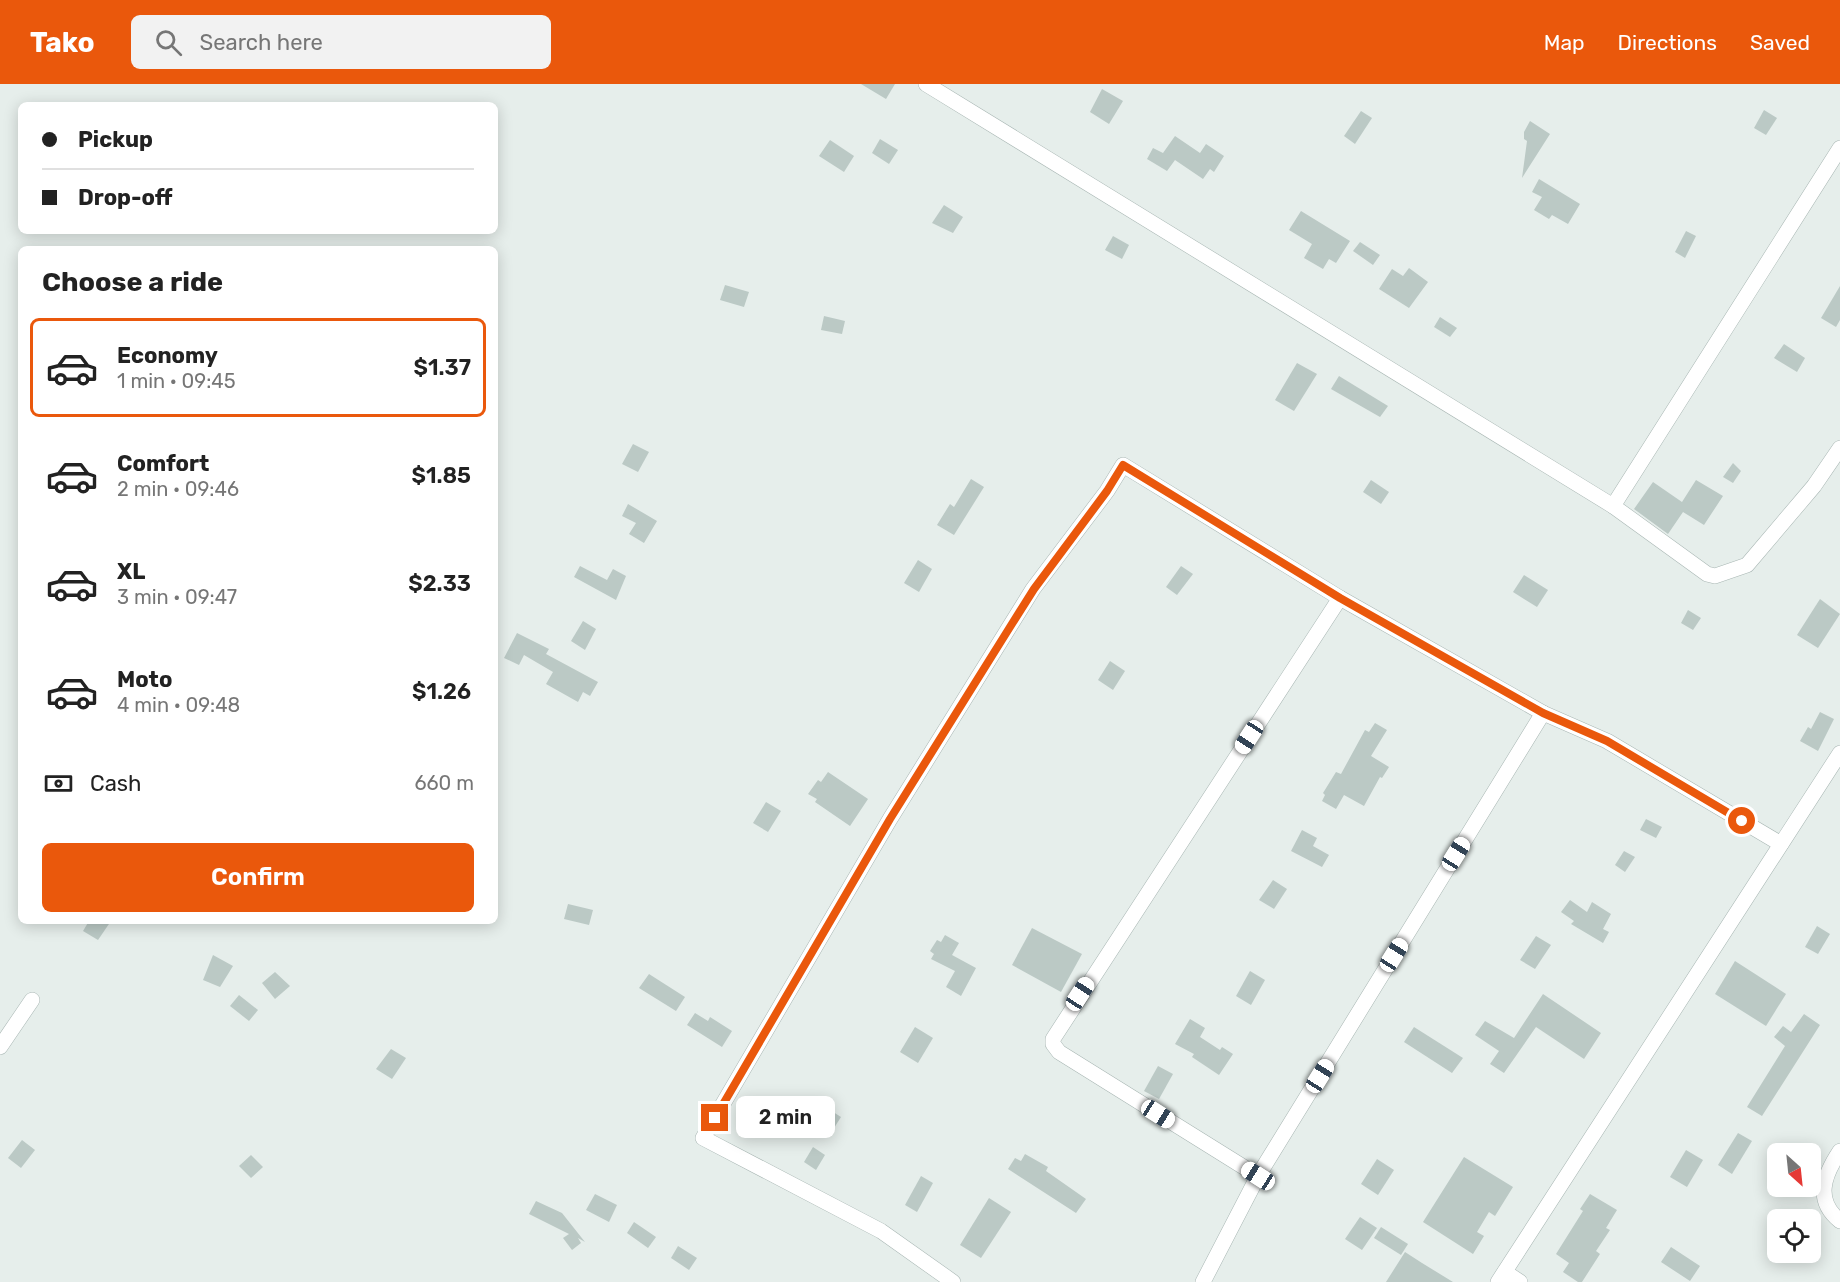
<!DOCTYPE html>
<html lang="en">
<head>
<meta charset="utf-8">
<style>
	body { margin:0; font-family:Rubik,sans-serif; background:#f2f2f2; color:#222; height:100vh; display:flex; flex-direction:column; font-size:22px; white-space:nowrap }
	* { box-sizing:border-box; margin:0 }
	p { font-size:20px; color:#767676 }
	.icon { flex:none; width:33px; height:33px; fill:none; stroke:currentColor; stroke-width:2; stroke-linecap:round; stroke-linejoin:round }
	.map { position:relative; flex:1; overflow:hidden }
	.panel { position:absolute; left:18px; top:162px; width:480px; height:678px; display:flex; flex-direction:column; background:#fff; border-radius:9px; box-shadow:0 3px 15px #0003 }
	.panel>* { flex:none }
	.top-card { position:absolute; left:18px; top:18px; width:480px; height:132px; border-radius:9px; box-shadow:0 3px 15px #0003; display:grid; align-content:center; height:132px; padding:0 24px; background:#fff }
	.needle { width:39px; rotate:153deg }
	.tools { position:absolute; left:1767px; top:1059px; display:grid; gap:12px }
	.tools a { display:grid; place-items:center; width:54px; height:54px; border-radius:9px; background:#fff; box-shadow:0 3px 15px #0003; font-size:30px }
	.end { position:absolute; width:27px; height:27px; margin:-14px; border:8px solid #ea580c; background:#fff; box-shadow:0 0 0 3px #fff }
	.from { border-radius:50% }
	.bubble { position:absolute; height:42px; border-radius:9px; background:#fff; box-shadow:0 3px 15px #0003; font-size:20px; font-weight:600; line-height:42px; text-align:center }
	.car { position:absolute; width:18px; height:36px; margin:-18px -9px; border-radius:8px; box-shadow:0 0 4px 2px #0007; background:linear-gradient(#fff 24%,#345 0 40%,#fff 0 76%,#345 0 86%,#fff 0) }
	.top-card b { display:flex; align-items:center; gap:21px; height:57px; font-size:22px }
	.top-card b+b { border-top:2px solid #e0e0e0 }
	.top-card i { width:15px; height:15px; background:#222 }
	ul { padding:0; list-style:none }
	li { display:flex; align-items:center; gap:18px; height:99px; margin:0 12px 9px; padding:0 12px; border:3px solid transparent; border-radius:9px }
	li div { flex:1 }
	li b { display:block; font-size:22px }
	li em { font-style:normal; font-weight:600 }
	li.on { border-color:#ea580c }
	li>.icon { width:54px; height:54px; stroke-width:1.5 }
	h2 { padding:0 24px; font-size:27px; line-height:72px }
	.pay { display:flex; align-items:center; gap:15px; height:66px; padding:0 24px; font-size:22px }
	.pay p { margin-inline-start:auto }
	.button { display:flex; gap:12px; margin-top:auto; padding:12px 24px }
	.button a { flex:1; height:69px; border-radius:9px; background:#ea580c; color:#fff; font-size:24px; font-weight:600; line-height:69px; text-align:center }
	header { display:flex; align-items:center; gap:36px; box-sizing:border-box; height:84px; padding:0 30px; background:#ea580c; color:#fff }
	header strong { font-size:28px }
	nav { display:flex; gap:33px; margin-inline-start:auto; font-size:21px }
	.search { width:420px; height:54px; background:#f2f2f2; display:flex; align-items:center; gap:15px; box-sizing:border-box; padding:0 21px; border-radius:9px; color:#767676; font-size:22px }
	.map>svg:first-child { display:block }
	.building { fill:#bbc9c5 }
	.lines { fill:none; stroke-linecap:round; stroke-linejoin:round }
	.minor-casing { stroke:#a8b6b3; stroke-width:16 }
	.minor { stroke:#fff; stroke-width:15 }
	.route { stroke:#ea580c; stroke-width:8 }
</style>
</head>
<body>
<header>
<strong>Tako</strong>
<div class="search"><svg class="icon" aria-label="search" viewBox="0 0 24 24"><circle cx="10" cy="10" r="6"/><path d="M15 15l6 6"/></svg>Search here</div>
<nav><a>Map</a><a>Directions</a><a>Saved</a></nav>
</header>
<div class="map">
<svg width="1840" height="1198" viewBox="0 0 1840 1198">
	<rect width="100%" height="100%" fill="#e6eeeb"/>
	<g class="building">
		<path d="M 861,0 L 895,0 L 886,15 Z"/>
		<path d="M 1102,5 L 1123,17 L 1109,40 L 1090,28 Z"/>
		<path d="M 1764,26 L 1777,34 L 1766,51 L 1754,44 Z"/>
		<path d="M 1361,27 L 1372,34 L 1355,60 L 1344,52 Z"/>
		<path d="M 1530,37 L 1550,50 L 1522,94 L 1527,57 L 1524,55 L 1524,48 Z"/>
		<path d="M 1175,52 L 1200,69 L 1206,60 L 1224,72 L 1214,88 L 1210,85 L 1203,95 L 1175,76 L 1167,87 L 1147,75 L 1153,64 L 1163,69 Z"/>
		<path d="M 880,55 L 898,66 L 889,80 L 872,69 Z"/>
		<path d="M 830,56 L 854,72 L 844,88 L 819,72 Z"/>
		<path d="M 1539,95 L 1580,120 L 1568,140 L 1552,131 L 1549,135 L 1534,126 L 1542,113 L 1532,108 Z"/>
		<path d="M 944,121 L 963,133 L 953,149 L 932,139 Z"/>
		<path d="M 1301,127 L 1350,157 L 1336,179 L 1329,175 L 1323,185 L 1304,174 L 1312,160 L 1289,146 Z"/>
		<path d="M 1686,147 L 1696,152 L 1685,174 L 1675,168 Z"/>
		<path d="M 1113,152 L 1129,161 L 1122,175 L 1105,166 Z"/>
		<path d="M 1360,158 L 1380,171 L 1373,181 L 1353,167 Z"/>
		<path d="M 1409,184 L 1428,198 L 1409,224 L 1379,205 L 1392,185 L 1403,192 Z"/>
		<path d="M 725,201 L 749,208 L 744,223 L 720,216 Z"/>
		<path d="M 1840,202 L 1840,236 L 1836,243 L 1821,234 Z"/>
		<path d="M 824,232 L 845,237 L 842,250 L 821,246 Z"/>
		<path d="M 1440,233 L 1457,244 L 1450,253 L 1434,243 Z"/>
		<path d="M 1784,260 L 1805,274 L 1797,288 L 1774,274 Z"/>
		<path d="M 1297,279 L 1317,290 L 1294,327 L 1275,316 Z"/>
		<path d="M 1339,292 L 1388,322 L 1380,333 L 1331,305 Z"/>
		<path d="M 633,360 L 649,368 L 638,388 L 622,380 Z"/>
		<path d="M 1733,379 L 1741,387 L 1733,399 L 1723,393 Z"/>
		<path d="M 971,395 L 984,403 L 954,451 L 937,441 L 950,420 L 954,423 Z"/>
		<path d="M 1371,396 L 1389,408 L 1381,420 L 1363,408 Z"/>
		<path d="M 1696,396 L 1723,412 L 1704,441 L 1683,428 L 1668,450 L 1634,425 L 1653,398 L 1682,418 Z"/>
		<path d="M 628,420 L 657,437 L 644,459 L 629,450 L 636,439 L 622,432 Z"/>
		<path d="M 918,476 L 932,485 L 919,508 L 904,499 Z"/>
		<path d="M 580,482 L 607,496 L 613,485 L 626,492 L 616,516 L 574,493 Z"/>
		<path d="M 1181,482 L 1193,490 L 1177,511 L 1166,503 Z"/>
		<path d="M 1524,491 L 1548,506 L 1537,523 L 1513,508 Z"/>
		<path d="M 1820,515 L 1840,530 L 1818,564 L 1797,551 Z"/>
		<path d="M 1688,526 L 1701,534 L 1693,546 L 1681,539 Z"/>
		<path d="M 583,537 L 596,545 L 585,566 L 571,557 Z"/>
		<path d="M 517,549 L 549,565 L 546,570 L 598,598 L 590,612 L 583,608 L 578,618 L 546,600 L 553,588 L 524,571 L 519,581 L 504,574 Z"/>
		<path d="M 1110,577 L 1125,587 L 1113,606 L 1098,596 Z"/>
		<path d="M 1820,628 L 1834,635 L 1818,667 L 1800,657 L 1808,643 L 1811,645 Z"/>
		<path d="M 1375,639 L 1387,646 L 1371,672 L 1389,683 L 1382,694 L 1380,693 L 1364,722 L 1344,711 L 1336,725 L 1322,717 L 1325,711 L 1323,709 L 1336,688 L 1341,690 L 1365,646 L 1369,648 Z"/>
		<path d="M 828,688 L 868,715 L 850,742 L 815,718 L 817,715 L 808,710 L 818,696 L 821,698 Z"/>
		<path d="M 766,718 L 781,727 L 768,748 L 753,739 Z"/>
		<path d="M 1646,735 L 1662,743 L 1656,754 L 1640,746 Z"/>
		<path d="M 1302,746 L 1317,754 L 1313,762 L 1329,771 L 1322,783 L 1291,767 Z"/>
		<path d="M 1624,767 L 1635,773 L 1625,788 L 1615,781 Z"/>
		<path d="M 1273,796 L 1287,805 L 1274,825 L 1259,816 Z"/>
		<path d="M 1570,816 L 1587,828 L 1592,818 L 1611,830 L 1603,845 L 1609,848 L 1603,859 L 1571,840 L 1574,837 L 1561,828 Z"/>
		<path d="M 568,820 L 593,826 L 589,841 L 564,835 Z"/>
		<path d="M 89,837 L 111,837 L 98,856 L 83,847 Z"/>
		<path d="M 1817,842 L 1830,850 L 1818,870 L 1805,863 Z"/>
		<path d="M 1032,844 L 1082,870 L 1061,908 L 1012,881 Z"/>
		<path d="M 945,851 L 959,859 L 952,871 L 976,884 L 961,912 L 946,903 L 955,887 L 931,875 L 934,870 L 930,867 L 937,856 L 941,858 Z"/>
		<path d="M 1536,852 L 1551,861 L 1535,885 L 1520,876 Z"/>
		<path d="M 213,871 L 233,882 L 220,903 L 203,896 Z"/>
		<path d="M 1735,877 L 1786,910 L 1766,942 L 1715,910 Z"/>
		<path d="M 1250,887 L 1265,896 L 1251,921 L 1236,912 Z"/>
		<path d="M 275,888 L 290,902 L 275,915 L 262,899 Z"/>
		<path d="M 649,890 L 685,913 L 676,927 L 639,904 Z"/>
		<path d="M 1543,910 L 1601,949 L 1584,975 L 1536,943 L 1504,989 L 1490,980 L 1499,967 L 1475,951 L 1485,937 L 1514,954 Z"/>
		<path d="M 239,911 L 258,926 L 249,937 L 230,922 Z"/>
		<path d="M 695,929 L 708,937 L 710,933 L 732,947 L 722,963 L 687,941 Z"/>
		<path d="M 1804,930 L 1820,941 L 1762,1032 L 1747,1023 L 1785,962 L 1774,953 L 1783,942 L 1791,948 Z"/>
		<path d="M 1190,935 L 1205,944 L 1200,953 L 1220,966 L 1222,963 L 1233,970 L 1219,991 L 1192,973 L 1194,970 L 1175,960 Z"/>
		<path d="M 915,943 L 933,954 L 918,979 L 900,968 Z"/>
		<path d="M 1414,943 L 1463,974 L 1452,989 L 1404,958 Z"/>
		<path d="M 391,965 L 406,974 L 392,995 L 376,985 Z"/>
		<path d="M 1158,982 L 1173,990 L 1159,1015 L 1144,1007 Z"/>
		<path d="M 827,1024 L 841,1033 L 829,1052 L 815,1043 Z"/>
		<path d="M 1738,1049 L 1752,1057 L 1732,1090 L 1718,1081 Z"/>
		<path d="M 22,1056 L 35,1066 L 21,1084 L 8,1074 Z"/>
		<path d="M 813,1063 L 825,1071 L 816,1086 L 804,1078 Z"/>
		<path d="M 1686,1066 L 1703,1076 L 1687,1103 L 1670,1093 Z"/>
		<path d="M 1025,1070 L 1048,1083 L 1046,1087 L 1086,1115 L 1076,1129 L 1008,1085 L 1015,1074 L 1021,1077 Z"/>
		<path d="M 251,1071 L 263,1083 L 251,1094 L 239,1082 Z"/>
		<path d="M 1464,1073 L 1513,1103 L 1495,1132 L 1489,1128 L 1477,1148 L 1484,1152 L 1473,1170 L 1423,1138 Z"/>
		<path d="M 1377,1075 L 1394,1086 L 1378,1111 L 1361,1100 Z"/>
		<path d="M 921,1092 L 933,1099 L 917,1128 L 905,1121 Z"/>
		<path d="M 595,1110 L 617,1121 L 609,1138 L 586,1126 Z"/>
		<path d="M 1590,1110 L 1617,1126 L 1606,1144 L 1610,1146 L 1596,1167 L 1600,1170 L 1582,1198 L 1578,1198 L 1563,1188 L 1569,1179 L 1556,1170 L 1583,1127 L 1580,1125 Z"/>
		<path d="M 989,1114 L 1011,1128 L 981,1174 L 960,1161 Z"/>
		<path d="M 536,1117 L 562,1129 L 585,1158 L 578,1154 L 581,1159 L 572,1166 L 563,1154 L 569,1150 L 529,1130 Z"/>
		<path d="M 1360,1133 L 1377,1144 L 1362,1166 L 1345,1155 Z"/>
		<path d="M 634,1138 L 656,1153 L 648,1164 L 627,1149 Z"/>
		<path d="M 1381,1143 L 1408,1160 L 1401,1171 L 1374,1154 Z"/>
		<path d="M 678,1162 L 697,1174 L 689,1186 L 671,1174 Z"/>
		<path d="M 1671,1163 L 1700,1182 L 1690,1197 L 1661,1178 Z"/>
		<path d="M 1405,1168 L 1422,1179 L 1453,1198 L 1386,1198 Z"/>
	</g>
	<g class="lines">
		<defs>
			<g id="minor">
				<path d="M 926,0 L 1613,422 L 1707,490 L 1715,492 L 1747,481 L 1814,402 L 1840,364"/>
				<path d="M 1613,422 L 1840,64"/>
				<path d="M 1543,629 L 1607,657 L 1781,760"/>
				<path d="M 0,963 L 32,916"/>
				<path d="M 1840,1067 C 1824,1091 1814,1116 1840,1137"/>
				<path d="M 1258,1092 L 1059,968 L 1053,960 L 1053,955 L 1340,514"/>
				<path d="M 1505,1188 L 1520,1198"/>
				<path d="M 953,1198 L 881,1147 L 703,1054 L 890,735 L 1033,505 L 1107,407 L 1123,381 L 1340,514 L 1543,629 L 1258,1092 L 1203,1198"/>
				<path d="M 1498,1198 L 1840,669"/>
			</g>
		</defs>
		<use href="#minor" class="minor-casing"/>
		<use href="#minor" class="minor"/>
	</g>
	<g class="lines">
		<path class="route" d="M 715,1034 L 890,735 L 1010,543 L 1034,505 L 1107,407 L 1123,381 L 1340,514 L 1543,629 L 1607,657 L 1742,737"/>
	</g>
</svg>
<div class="tools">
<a><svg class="needle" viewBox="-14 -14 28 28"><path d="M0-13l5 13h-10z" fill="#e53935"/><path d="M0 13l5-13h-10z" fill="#767676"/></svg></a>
<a><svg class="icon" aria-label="locate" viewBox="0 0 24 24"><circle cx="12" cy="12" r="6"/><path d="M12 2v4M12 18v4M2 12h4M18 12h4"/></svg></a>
</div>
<i class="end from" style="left:1742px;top:737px"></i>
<i class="end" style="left:715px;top:1034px"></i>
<div class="bubble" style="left:736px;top:1012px;width:99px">2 min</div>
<i class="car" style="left:1249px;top:653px;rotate:213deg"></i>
<i class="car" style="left:1456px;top:770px;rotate:32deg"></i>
<i class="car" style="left:1394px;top:871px;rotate:32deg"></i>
<i class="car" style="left:1080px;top:910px;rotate:33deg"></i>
<i class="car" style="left:1320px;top:992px;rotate:32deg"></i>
<i class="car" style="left:1158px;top:1030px;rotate:122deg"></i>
<i class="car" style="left:1258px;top:1092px;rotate:302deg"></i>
<div class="top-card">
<b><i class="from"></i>Pickup</b>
<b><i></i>Drop-off</b>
</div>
<section class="panel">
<h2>Choose a ride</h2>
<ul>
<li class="on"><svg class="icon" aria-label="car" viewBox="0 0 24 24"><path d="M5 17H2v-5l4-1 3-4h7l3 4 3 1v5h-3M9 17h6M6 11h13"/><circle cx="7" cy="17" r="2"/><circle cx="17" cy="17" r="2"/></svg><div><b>Economy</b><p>1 min · 09:45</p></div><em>$1.37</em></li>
<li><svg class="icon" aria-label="car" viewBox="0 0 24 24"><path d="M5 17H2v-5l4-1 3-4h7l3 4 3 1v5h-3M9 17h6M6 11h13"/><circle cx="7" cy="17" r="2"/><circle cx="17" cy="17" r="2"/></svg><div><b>Comfort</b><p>2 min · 09:46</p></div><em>$1.85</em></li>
<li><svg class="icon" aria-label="car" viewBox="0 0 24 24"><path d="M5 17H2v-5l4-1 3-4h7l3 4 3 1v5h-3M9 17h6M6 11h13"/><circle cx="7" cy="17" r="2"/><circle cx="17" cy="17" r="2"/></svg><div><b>XL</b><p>3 min · 09:47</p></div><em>$2.33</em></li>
<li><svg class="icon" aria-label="car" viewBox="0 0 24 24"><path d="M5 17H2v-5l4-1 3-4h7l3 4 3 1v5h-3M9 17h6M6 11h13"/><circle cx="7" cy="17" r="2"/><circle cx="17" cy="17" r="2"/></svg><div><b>Moto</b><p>4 min · 09:48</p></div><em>$1.26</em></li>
</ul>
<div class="pay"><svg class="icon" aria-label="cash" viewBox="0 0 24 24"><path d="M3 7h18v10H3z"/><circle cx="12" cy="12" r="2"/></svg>Cash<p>660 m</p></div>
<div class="button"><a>Confirm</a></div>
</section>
</div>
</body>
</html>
